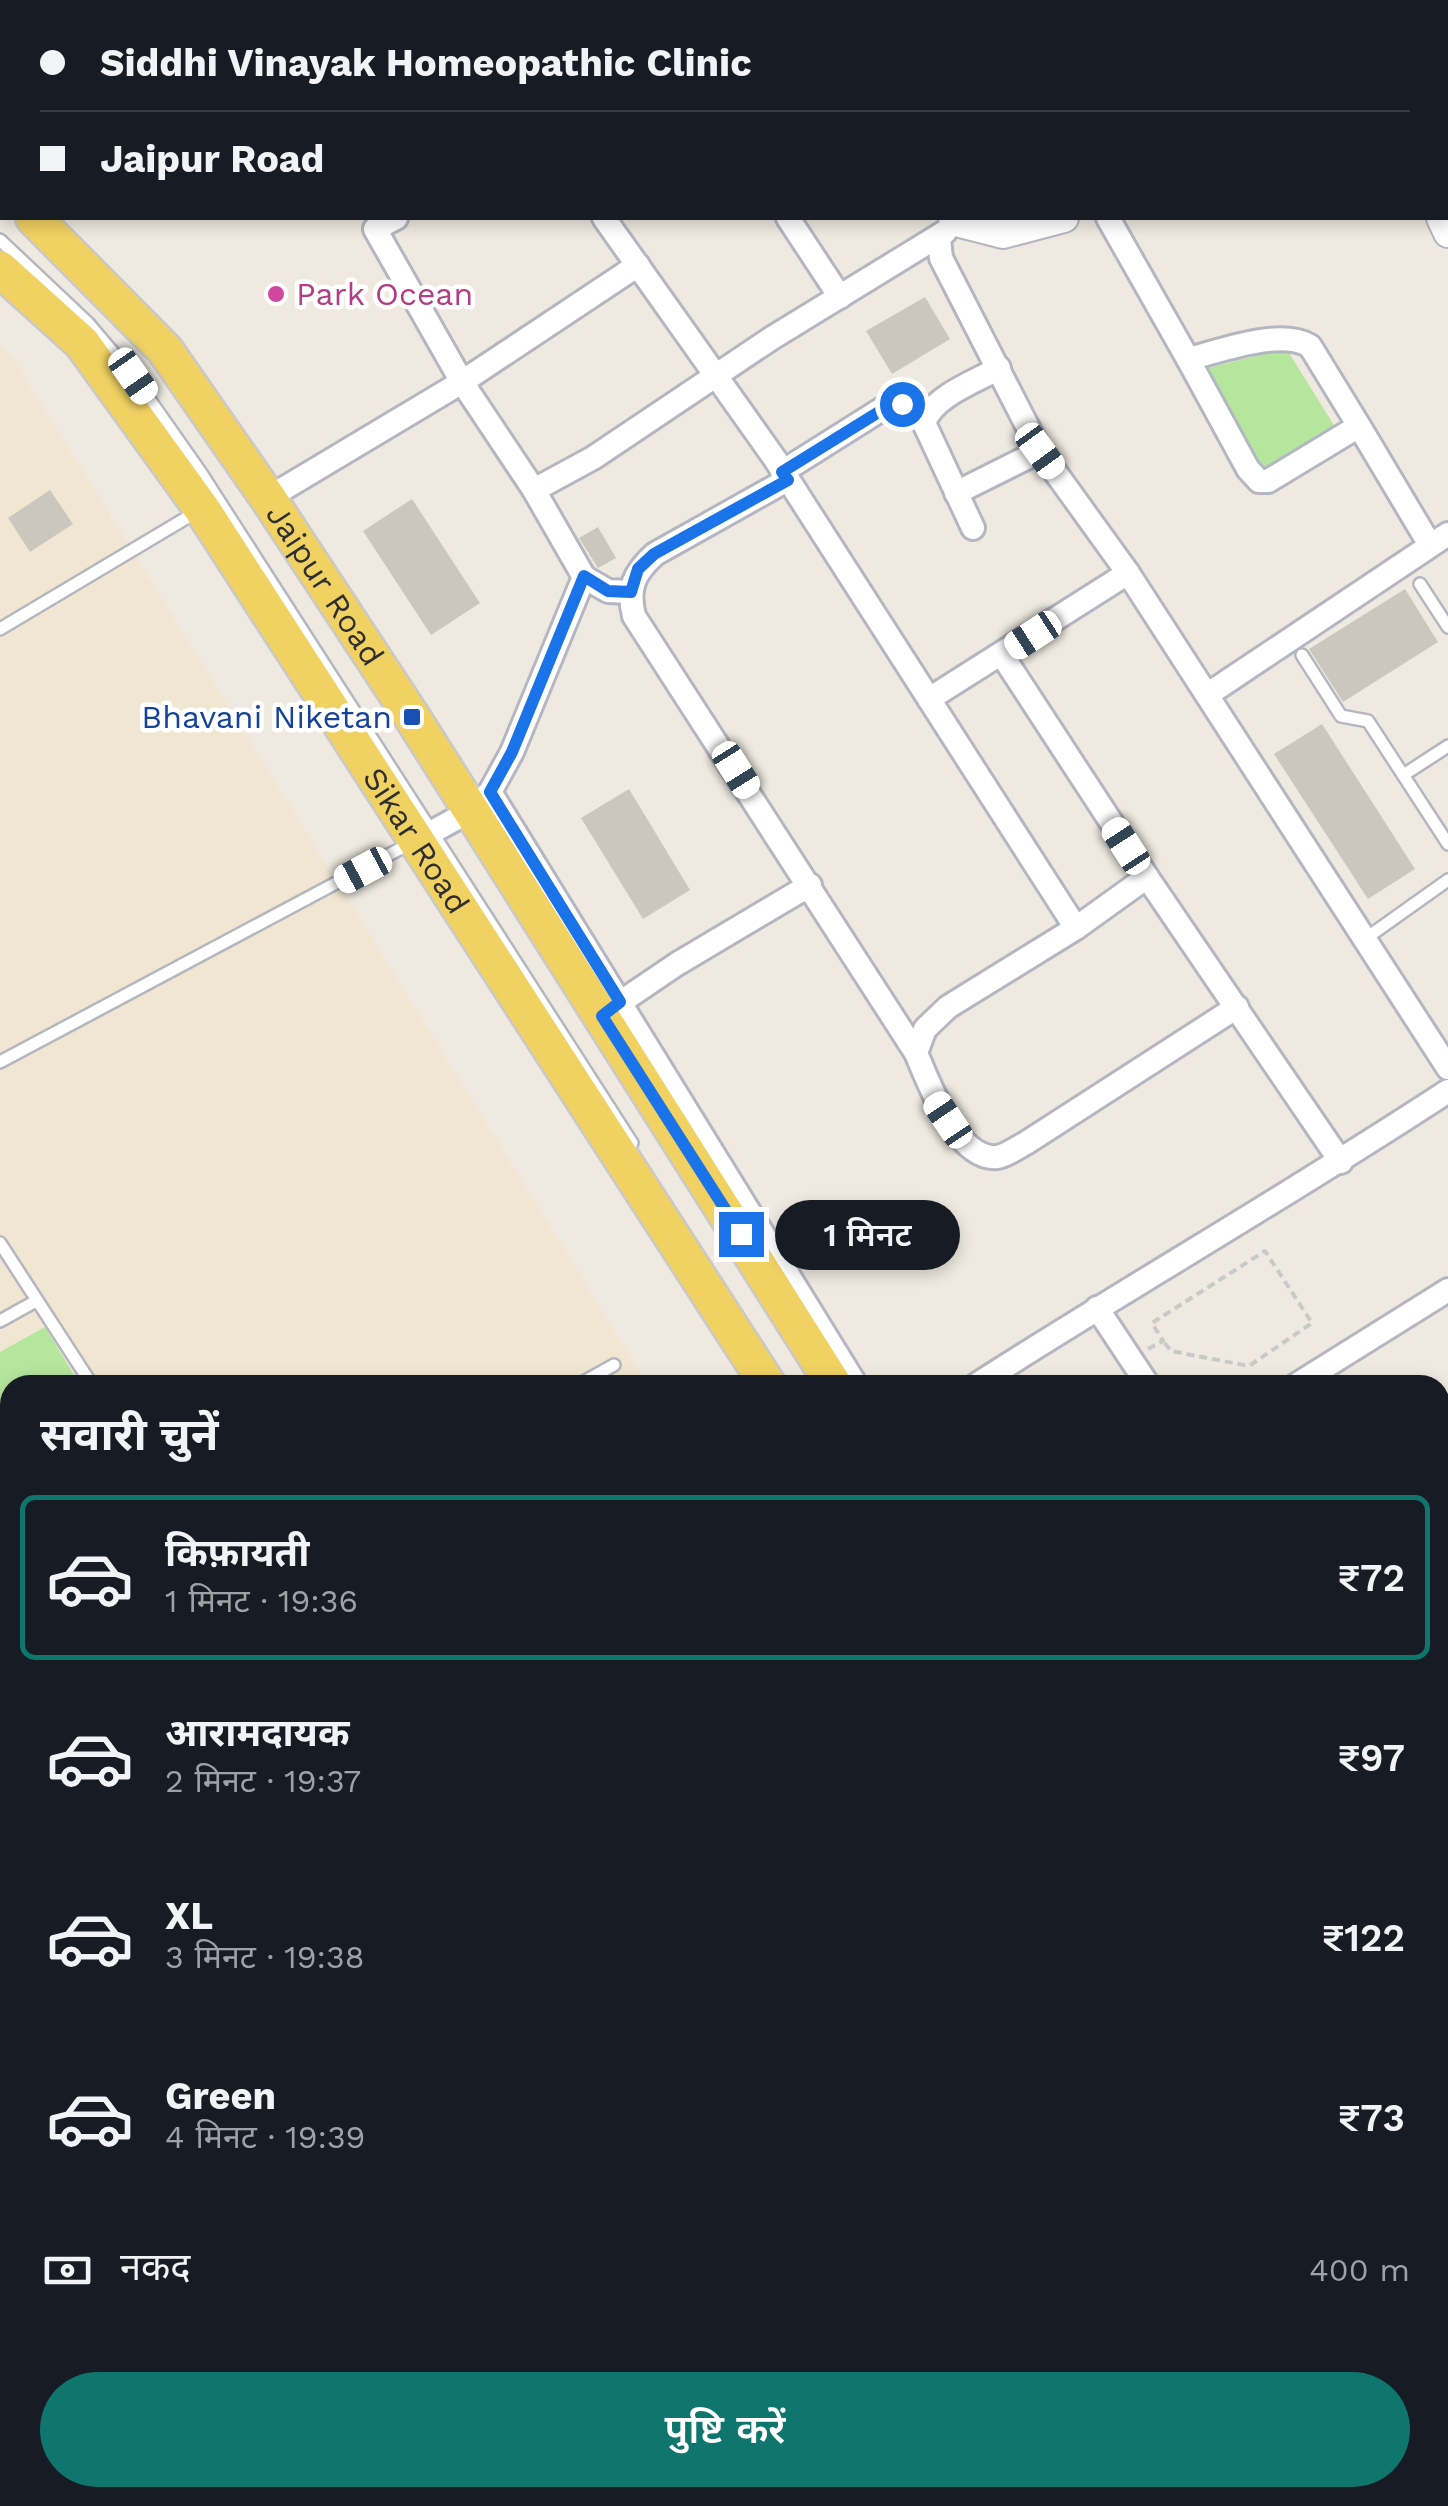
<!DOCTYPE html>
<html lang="hi">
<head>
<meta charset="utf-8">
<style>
	body { margin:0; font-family:"Work Sans","Noto Sans Devanagari",sans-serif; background:#20242c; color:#f1f3f6; height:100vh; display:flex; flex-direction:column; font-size:38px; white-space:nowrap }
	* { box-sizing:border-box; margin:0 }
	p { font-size:32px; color:#9ea1a6 }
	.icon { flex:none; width:55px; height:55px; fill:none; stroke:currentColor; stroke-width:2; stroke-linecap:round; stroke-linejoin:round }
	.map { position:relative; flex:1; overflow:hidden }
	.drawer { position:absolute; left:0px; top:1375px; width:1450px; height:1132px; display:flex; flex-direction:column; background:#171b24; border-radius:30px 30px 0 0; box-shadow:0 5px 15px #0003 }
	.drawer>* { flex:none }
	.guide { position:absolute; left:0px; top:0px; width:1450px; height:220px; box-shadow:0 5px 15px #0003; display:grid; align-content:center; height:220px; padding:0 40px; background:#171b24 }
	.end { position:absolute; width:45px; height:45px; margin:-22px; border:12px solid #1a73e8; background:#fff; box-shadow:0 0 0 5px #fff }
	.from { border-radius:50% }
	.bubble { position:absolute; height:70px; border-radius:35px; background:#171b24; box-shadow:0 5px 15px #0003; font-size:32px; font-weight:600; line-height:70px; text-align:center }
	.car { position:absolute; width:30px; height:60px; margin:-30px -15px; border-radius:12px; box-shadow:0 0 8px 2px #0007; background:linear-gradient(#fff 24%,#345 0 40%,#fff 0 76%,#345 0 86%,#fff 0) }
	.guide b { display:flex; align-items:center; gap:35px; height:95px; font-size:38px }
	.guide b+b { border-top:2px solid #363941 }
	.guide i { width:25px; height:25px; background:#f1f3f6 }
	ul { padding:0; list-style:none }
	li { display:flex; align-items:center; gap:30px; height:165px; margin:0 20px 15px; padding:0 20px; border:5px solid transparent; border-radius:15px }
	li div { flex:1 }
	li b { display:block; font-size:38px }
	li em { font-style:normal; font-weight:600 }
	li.current { border-color:#0f766e }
	li>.icon { width:90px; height:90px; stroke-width:1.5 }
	h2 { padding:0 40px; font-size:45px; line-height:120px }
	.pay { display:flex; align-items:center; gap:25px; height:110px; padding:0 40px; font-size:38px }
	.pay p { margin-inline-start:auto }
	.cta { display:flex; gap:20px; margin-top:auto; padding:20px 40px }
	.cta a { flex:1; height:115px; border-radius:60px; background:#0f766e; color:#fff; font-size:40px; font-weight:600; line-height:115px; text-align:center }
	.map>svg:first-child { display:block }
	.education { fill:#f0e6d1 }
	.green { fill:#b6e59e }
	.building { fill:#cbc7bf }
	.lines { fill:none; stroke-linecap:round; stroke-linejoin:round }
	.service-casing { stroke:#b4b7c1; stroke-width:16 }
	.minor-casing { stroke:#b4b7c1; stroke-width:28 }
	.tertiary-casing { stroke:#b4b7c1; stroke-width:32 }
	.primary-casing { stroke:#c9c9c9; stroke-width:40 }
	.path { stroke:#c9c9c9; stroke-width:4; stroke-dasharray:8 5; stroke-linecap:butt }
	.service { stroke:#fff; stroke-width:11 }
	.minor { stroke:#fff; stroke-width:22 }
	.tertiary { stroke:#fff; stroke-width:28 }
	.primary { stroke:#f2d163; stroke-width:35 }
	.route { stroke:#1a73e8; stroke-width:12 }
	.hotel-dot { fill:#d1479c; stroke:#fff; stroke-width:4 }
	.transit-dot { fill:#1a4fb4; stroke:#fff; stroke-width:4 }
	.labels { text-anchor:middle; stroke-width:9; stroke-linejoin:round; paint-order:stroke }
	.hotel-label { font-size:32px; fill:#b23c85; stroke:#fff; text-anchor:start }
	.street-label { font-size:32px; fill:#2e2e2e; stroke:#fff }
	.transit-label { font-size:32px; fill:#164399; stroke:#fff; text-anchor:end }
</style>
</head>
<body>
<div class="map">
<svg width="1448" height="2506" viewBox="0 0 1448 2506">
	<rect width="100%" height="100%" fill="#efe9e1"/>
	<path class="education" d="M 0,347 L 11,355 L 648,1385 L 10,1385 L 10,2229 L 0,2234 Z"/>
	<g class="green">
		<path d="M 1286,348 L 1335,427 L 1255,473 L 1205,369 Z"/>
		<path d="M 45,1327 L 80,1385 L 10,1385 L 10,1708 L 0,1713 L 0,1352 Z"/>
	</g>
	<g class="building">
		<path d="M 925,297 L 950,339 L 892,374 L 866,331 Z"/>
		<path d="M 50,490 L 73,524 L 30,552 L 8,518 Z"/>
		<path d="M 412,499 L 480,603 L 431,635 L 363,531 Z"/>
		<path d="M 598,527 L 616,558 L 598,568 L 579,538 Z"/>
		<path d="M 1405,589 L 1438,642 L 1343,702 L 1309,649 Z"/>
		<path d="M 1322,724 L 1415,869 L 1368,899 L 1274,754 Z"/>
		<path d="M 629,789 L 690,890 L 643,919 L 581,818 Z"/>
	</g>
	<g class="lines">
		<defs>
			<g id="service">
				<path d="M 0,240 L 88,323 L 133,376 L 201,473 L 632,1143"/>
				<path d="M 1420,584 L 1448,627"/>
				<path d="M 0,629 L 198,511"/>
				<path d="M 1302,655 L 1341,716 L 1368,721 L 1448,844"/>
				<path d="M 1405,774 L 1448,746"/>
				<path d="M 1365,939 L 1448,880"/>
				<path d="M 0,1062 L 411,843"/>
				<path d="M 0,1243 L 92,1385"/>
				<path d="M 0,1321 L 36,1301"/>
				<path d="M 578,1385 L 614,1365"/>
				<path d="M 0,1714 L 10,1708"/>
				<path d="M 1440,2452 L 1448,2448"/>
				<path d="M 784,2498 L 808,2506"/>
				<path d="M 1283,2498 L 1297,2506"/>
				<path d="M 1354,2498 L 1356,2506"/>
				<path d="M 502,2506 L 502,2498"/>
				<path d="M 1308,2506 L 1309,2498"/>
			</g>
			<g id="minor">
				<path d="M 139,0 L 141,2"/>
				<path d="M 276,0 L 277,2"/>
				<path d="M 439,0 L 440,2"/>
				<path d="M 881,0 L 883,2"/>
				<path d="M 1039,0 L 1041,2"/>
				<path d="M 1297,0 L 1298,2"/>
				<path d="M 559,2 L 564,0"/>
				<path d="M 1080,2 L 1087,0"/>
				<path d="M 396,218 L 375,229 L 462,382 L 534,490 L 584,577 L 512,752 L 490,792 L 470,811 L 414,842"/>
				<path d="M 604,218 L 775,459 L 1076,928"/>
				<path d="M 788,218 L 840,297"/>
				<path d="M 1108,218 L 1188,359"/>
				<path d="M 939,238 L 941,258 L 1040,451 L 1128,573 L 1448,1068"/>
				<path d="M 1359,426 L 1310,346 C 1280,328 1221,351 1188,359 L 1248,469 L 1259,481 L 1268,481 L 1359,426 L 1430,545"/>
				<path d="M 782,472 L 882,409 L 902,404 L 927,414"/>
				<path d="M 787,480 L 655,554 C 634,573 627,588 634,616 L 916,1053"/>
				<path d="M 534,490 L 593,458 L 772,338 L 945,232"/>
				<path d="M 956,493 L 1040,451"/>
				<path d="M 268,498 L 462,382 L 638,265"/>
				<path d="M 973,528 L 924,423 C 933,396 975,382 999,368"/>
				<path d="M 584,577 L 608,591 L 631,592"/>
				<path d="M 1002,655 L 1147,877 L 1341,1162"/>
				<path d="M 1207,695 L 1448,534"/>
				<path d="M 929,699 L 1128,573"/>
				<path d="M 490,792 L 856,1385"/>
				<path d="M 1147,877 L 1076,928 L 948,1007 L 925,1029 L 916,1053 C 928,1081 957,1161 997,1157 C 1006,1156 1018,1147 1026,1143 L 1237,1007"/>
				<path d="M 609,1010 L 677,964 L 810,885"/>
				<path d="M 1097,1308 L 1148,1385"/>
				<path d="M 976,1385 C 1132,1285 1293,1193 1448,1091"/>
				<path d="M 1296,1385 L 1448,1290"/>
				<path d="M 1440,1501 L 1448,1496"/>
				<path d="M 1440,1529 L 1448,1541"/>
				<path d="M 1440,1833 L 1448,1845"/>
				<path d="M 1440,2298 L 1448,2293"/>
				<path d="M 129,2506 L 132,2498"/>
			</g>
			<g id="tertiary">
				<path d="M 804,0 L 806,2"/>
				<path d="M 840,0 L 842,2"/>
				<path d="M 1336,0 L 1337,2"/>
				<path d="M 1366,0 L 1367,2"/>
				<path d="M 0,120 L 2,125"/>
				<path d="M 953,218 L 956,222 L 1003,234 L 1064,218"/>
				<path d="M 1441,218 L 1448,233"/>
			</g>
			<g id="primary">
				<path d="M 0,191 L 2,193"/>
				<path id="s1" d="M 34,218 L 165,350 L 268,498 L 412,717 L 834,1385"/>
				<path id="s2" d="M 0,269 L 82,343 L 202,509 L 768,1385"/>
				<path d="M 1440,2333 L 1448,2344"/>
				<path d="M 1440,2391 L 1448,2403"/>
			</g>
		</defs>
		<use href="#service" class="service-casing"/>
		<use href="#minor" class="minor-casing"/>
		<use href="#tertiary" class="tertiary-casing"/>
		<use href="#primary" class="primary-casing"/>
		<path class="path" d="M 1148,1349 L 1163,1341 L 1152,1323 L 1265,1251 L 1312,1323 L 1249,1366 L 1171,1351 L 1163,1341"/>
		<use href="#service" class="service"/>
		<use href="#minor" class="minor"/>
		<use href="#tertiary" class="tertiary"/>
		<use href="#primary" class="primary"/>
	</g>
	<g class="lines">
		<path class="route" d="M 741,1234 L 602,1016 L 620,1002 L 490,792 L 512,752 L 584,576 L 608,591 L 631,592 L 638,569 L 654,554 L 788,480 L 782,472 L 882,410 L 902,404"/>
	</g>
	<circle class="hotel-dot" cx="276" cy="294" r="10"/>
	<rect class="transit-dot" x="402" y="707" width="20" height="20" rx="5"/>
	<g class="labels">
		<g class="hotel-label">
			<text x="296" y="305">Park Ocean</text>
		</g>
		<g class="street-label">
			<text dy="11" stroke="none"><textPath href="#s1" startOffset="470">Jaipur Road</textPath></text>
			<text dy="11" stroke="none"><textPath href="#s2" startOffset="710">Sikar Road</textPath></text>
		</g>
		<g class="transit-label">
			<text x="392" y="728">Bhavani Niketan</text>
		</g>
	</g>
</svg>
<i class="end from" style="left:902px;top:404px"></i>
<i class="end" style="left:741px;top:1234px"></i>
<div class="bubble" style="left:775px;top:1200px;width:185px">1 मिनट</div>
<i class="car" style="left:133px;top:376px;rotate:145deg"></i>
<i class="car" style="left:1040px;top:451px;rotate:144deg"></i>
<i class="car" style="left:1033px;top:635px;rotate:237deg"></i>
<i class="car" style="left:736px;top:770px;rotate:148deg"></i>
<i class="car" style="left:1126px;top:846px;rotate:327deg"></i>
<i class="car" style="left:363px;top:870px;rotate:242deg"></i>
<i class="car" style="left:948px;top:1120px;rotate:326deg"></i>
<div class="guide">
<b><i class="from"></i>Siddhi Vinayak Homeopathic Clinic</b>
<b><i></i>Jaipur Road</b>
</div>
<section class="drawer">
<h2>सवारी चुनें</h2>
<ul>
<li class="current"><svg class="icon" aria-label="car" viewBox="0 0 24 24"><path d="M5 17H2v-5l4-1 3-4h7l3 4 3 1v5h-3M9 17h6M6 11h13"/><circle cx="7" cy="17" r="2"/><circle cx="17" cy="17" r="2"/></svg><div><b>किफ़ायती</b><p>1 मिनट · 19:36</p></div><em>₹72</em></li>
<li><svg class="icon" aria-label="car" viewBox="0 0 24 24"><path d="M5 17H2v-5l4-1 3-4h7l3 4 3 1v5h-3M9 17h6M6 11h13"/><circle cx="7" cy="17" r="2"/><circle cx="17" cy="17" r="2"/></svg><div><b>आरामदायक</b><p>2 मिनट · 19:37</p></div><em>₹97</em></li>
<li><svg class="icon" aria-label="car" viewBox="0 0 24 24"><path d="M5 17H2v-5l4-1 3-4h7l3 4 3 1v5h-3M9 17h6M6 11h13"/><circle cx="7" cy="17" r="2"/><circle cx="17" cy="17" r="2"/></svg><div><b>XL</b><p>3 मिनट · 19:38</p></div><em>₹122</em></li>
<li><svg class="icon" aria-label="car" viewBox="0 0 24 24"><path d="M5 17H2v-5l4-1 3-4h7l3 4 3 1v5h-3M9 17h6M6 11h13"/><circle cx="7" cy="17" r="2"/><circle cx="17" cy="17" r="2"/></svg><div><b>Green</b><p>4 मिनट · 19:39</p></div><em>₹73</em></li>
</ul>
<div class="pay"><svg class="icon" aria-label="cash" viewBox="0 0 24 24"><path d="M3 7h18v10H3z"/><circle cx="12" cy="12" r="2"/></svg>नकद<p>400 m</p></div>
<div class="cta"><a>पुष्टि करें</a></div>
</section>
</div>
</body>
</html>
